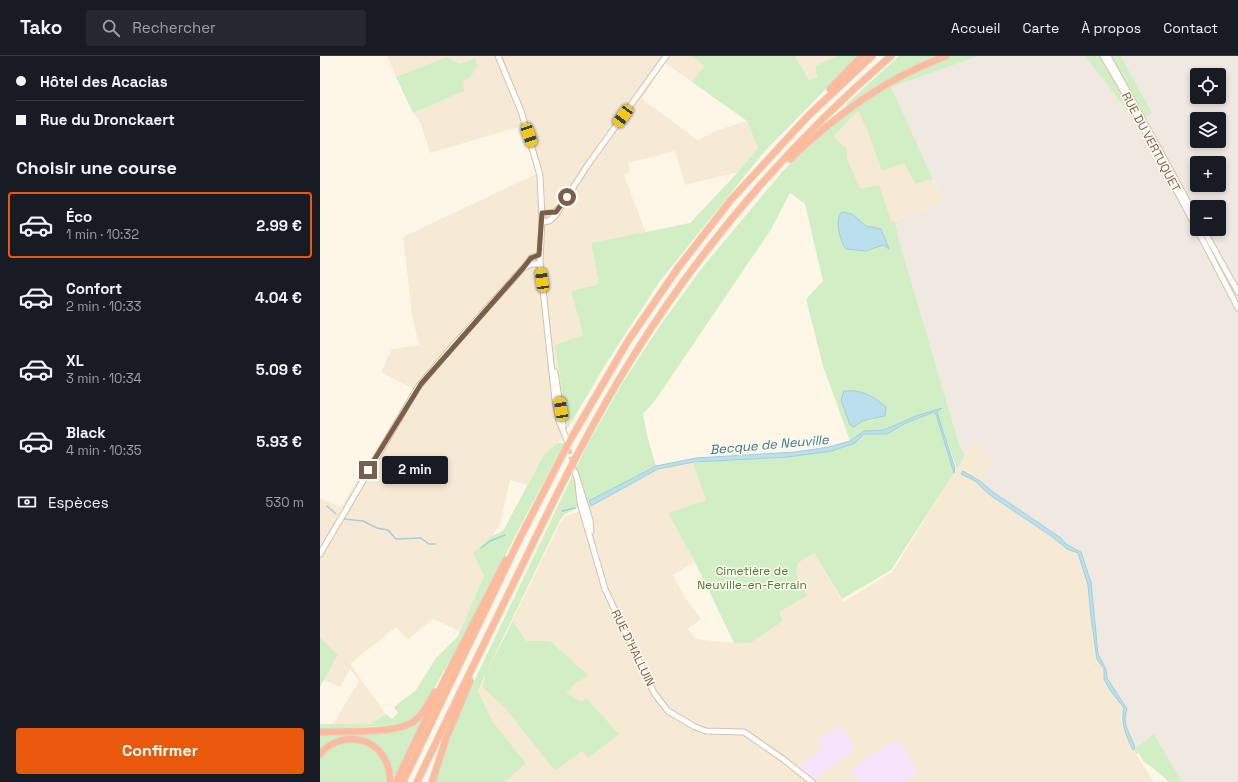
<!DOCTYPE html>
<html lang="fr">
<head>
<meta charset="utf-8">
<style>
	body { margin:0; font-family:"Space Grotesk",sans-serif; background:#242831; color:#f1f3f6; height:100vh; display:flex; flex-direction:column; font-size:15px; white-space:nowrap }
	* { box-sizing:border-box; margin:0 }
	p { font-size:13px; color:#9ea1a6 }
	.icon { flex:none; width:22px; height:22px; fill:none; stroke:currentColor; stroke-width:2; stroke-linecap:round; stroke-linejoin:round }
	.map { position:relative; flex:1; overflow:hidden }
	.side { display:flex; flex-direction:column; background:#171b24; width:320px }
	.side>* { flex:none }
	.hud { display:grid; align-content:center; height:88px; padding:0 16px; background:#171b24 }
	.controls { position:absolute; left:870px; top:12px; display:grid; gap:8px }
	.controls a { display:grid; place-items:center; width:36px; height:36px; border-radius:4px; background:#171b24; box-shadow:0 2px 6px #0003; font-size:20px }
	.end { position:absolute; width:18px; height:18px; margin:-9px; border:5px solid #7c5f48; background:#fff; box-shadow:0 0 0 2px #fff }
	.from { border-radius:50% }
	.bubble { position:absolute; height:28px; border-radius:4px; background:#171b24; box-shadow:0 2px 6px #0003; font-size:13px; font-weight:600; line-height:28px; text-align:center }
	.car { position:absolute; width:12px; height:24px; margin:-12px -6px; border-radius:5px; box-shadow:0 0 3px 1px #0007; background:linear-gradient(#f5c518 24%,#345 0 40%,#f5c518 0 76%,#345 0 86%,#f5c518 0) }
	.hud b { display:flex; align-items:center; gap:14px; height:38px; font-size:15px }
	.hud b+b { border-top:1px solid #363941 }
	.hud i { width:10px; height:10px; background:#f1f3f6 }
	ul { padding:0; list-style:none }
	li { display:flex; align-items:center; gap:12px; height:66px; margin:0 8px 6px; padding:0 8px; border:2px solid transparent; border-radius:4px }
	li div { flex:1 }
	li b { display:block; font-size:15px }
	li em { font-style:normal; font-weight:600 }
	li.on { border-color:#ea580c }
	li>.icon { width:36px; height:36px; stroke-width:1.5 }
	h2 { padding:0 16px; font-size:18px; line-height:48px }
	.pay { display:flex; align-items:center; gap:10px; height:44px; padding:0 16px; font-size:15px }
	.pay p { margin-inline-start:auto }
	.primary-button { display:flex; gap:8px; margin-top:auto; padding:8px 16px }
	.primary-button a { flex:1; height:46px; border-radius:4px; background:#ea580c; color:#fff; font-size:16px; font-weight:600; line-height:46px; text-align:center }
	header { display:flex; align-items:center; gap:24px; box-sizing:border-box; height:56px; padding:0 20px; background:#171b24; border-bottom:1px solid #363941 }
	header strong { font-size:19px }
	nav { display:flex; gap:22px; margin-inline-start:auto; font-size:14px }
	.search { width:280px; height:36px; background:#242831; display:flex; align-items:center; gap:10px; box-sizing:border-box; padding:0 14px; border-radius:4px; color:#9ea1a6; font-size:15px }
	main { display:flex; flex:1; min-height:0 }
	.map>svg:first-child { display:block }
	.residential { fill:#f7ead5; fill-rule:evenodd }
	.industrial { fill:#efe9e1; fill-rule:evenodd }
	.education { fill:#f5e4fb }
	.green { fill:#d2eec4; fill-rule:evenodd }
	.water { fill:#b9e0eb; stroke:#9ecfde }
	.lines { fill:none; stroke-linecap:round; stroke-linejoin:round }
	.stream { stroke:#9ecfde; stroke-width:1.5 }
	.secondary-tunnel { stroke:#ded1c0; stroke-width:5; stroke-dasharray:5 2.5; stroke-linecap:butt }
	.secondary-casing { stroke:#d6c1a9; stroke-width:7 }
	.highway-casing { stroke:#ddd5cf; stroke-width:8 }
	.secondary { stroke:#fff; stroke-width:5 }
	.highway { stroke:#febb99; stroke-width:6 }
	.route { stroke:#7c5f48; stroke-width:5 }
	.labels { text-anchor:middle; stroke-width:3; stroke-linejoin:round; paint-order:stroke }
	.street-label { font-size:12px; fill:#7c5f48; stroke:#fffaf0 }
	.park-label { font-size:12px; fill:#4a7d3c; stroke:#fffaf0 }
	.water-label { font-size:13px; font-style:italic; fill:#3c778a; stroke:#fffaf0 }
</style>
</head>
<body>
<header>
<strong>Tako</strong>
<div class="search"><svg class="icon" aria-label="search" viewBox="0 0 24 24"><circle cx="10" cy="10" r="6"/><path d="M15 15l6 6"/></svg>Rechercher</div>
<nav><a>Accueil</a><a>Carte</a><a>À propos</a><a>Contact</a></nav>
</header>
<main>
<section class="side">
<div class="hud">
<b><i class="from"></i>Hôtel des Acacias</b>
<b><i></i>Rue du Dronckaert</b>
</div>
<h2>Choisir une course</h2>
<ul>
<li class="on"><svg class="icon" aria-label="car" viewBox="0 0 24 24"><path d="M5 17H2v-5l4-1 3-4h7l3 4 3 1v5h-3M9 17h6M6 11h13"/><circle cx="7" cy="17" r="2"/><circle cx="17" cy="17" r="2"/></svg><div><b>Éco</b><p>1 min · 10:32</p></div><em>2.99 €</em></li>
<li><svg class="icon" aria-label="car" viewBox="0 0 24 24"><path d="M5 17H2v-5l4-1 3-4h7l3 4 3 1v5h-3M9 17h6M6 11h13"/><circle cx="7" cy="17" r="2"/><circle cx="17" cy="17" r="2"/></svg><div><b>Confort</b><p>2 min · 10:33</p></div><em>4.04 €</em></li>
<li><svg class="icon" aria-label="car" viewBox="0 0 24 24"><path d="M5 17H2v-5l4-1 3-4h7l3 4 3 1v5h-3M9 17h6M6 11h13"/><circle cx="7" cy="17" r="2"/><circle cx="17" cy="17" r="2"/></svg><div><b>XL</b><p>3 min · 10:34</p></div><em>5.09 €</em></li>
<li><svg class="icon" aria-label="car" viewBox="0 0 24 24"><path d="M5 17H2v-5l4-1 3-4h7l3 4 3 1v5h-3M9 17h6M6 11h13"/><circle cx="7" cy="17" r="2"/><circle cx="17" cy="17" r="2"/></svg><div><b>Black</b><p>4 min · 10:35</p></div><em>5.93 €</em></li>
</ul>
<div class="pay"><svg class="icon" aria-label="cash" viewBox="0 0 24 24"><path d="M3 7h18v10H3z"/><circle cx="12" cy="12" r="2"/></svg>Espèces<p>530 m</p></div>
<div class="primary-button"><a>Confirmer</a></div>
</section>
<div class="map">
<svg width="918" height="726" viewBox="0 0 918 726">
	<rect width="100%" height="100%" fill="#fef7e8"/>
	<g class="residential">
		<path d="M 67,0 L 371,0 L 384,10 L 372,26 L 345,7 L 322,43 L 378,84 L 398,74 L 427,65 L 438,92 L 418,116 L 365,129 L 355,95 L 308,107 L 310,116 L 304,119 L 326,177 L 271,187 L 279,228 L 251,235 L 263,280 L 235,289 L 248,372 L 238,387 L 224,398 L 207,429 L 190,424 L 180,469 L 168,485 L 153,497 L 164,520 L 140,575 L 113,563 L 88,584 L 76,571 L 30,608 L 66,658 L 50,668 L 13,668 L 39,625 L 30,613 L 20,631 L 4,624 L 18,599 L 0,581 L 0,442 L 21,451 L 93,333 L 61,316 L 72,293 L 99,289 L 92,259 L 83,181 L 216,118 L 202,70 L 110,97 L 101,68 L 93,57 L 144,35 L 140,8 L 126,1 L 76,21 Z"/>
		<path d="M 475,0 L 518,0 L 518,1 L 495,10 L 497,23 L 488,24 Z"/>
		<path d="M 538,55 L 549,78 L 585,107 L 595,128 L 613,123 L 624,147 L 571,165 L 540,134 L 527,102 L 512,81 Z"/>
		<path d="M 655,383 L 672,408 L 660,425 L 643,416 L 642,418 L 655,425 L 670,439 L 734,482 L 747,493 L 756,496 L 759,500 L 768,529 L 771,561 L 777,603 L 784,613 L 784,623 L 790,634 L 804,652 L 801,661 L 803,674 L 810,684 L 812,692 L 834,726 L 185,726 L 206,707 L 173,666 L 158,635 L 240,467 L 246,460 L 262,454 L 257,448 L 336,409 L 373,407 L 386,444 L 348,457 L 478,507 L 494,497 L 523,546 L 572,516 ZM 374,506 L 414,586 L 414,587 L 376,583 L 368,573 L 381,563 L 364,540 L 353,519 Z"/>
	</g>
	<path class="industrial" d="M 659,0 L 765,0 L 781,18 L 823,40 L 801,0 L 918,0 L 918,726 L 864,726 L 861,724 L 834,678 L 815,692 L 805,669 L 804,648 L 787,622 L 787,615 L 778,598 L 771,526 L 767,511 L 757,493 L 746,488 L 741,482 L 665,430 L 660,425 L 672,408 L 655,384 L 645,399 L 640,391 L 579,184 L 575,164 L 624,147 L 571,31 ZM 877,19 L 899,19 L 899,41 L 877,41 ZM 877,63 L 899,63 L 899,85 L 877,85 ZM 877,107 L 899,107 L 899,129 L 877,129 ZM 877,151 L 899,151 L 899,173 L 877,173 Z"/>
	<g class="education">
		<path d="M 517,671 L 521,671 L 536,693 L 495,723 L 483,715 L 481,708 L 503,693 L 497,684 Z"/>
		<path d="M 579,683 L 598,717 L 583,726 L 539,726 L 530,715 L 545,705 L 544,703 Z"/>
	</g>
	<g class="green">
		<path d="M 371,0 L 475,0 L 489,24 L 497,22 L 495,10 L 518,0 L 538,0 L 444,96 L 340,225 L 287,306 L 248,372 L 235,289 L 263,279 L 251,235 L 279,228 L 271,187 L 370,167 L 418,116 L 438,92 L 427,65 L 372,26 L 384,10 Z"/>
		<path d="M 579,0 L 659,0 L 571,31 L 613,123 L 595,128 L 584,107 L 562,115 L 549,78 L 538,55 L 513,81 L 527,93 L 527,102 L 540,133 L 559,129 L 571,165 L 575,164 L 579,184 L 640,391 L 645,399 L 637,413 L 617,356 L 622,352 L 579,367 L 564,374 L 544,375 L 530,385 L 503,310 L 486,243 L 503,225 L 485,148 L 470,137 L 450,175 L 334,346 L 323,358 L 328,383 L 336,410 L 245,458 L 240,464 L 165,619 L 193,565 L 206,585 L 230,585 L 269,620 L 257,626 L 246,637 L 261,646 L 266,642 L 299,678 L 268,702 L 262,695 L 235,715 L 185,652 L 163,631 L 165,619 L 158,635 L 173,666 L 206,707 L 185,726 L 115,726 L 129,682 L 146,642 L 266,391 L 303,326 L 339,271 L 381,213 L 462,116 L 485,92 L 531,54 L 526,48 ZM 521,344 L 554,364 L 542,365 L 534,371 Z"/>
		<path d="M 765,0 L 801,0 L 832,57 L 816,65 Z"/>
		<path d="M 126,1 L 140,8 L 155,2 L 157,10 L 150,22 L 143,25 L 144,35 L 93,57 L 76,21 Z"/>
		<path d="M 614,356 L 616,358 L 634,417 L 571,514 L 522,543 L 494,497 L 478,507 L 476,518 L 487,540 L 459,556 L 463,565 L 430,587 L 414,587 L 375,505 L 348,457 L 386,444 L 373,407 L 425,402 L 468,401 L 512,395 L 535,387 L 544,378 L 572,375 L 586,367 Z"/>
		<path d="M 238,387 L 244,387 L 132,601 L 101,655 L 87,666 L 79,669 L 0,673 L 0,668 L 50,668 L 66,658 L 72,663 L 78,657 L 74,651 L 96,634 L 116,602 L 138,580 L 164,520 L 153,497 L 172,480 L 183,475 L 224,398 Z"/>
		<path d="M 0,581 L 18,599 L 0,631 Z"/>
		<path d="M 102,661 L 103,663 L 76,719 L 72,718 L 68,703 L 59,692 L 22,682 L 10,686 L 0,694 L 0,678 L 63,676 Z"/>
		<path d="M 834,678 L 861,724 L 864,726 L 849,726 L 833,712 L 823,705 L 819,697 L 816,698 L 813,694 Z"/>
		<path d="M 33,686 C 55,691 67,704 67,726 L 0,726 L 0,702 C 9,692 19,687 33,686 Z"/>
	</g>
	<g class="water">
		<path d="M 522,156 L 532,158 L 546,170 L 561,173 L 569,193 L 563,189 L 546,195 L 526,193 C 520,185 514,163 522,156 Z"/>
		<path d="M 524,335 C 541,333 553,340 566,351 L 565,360 L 542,365 L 534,371 L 530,369 L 521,344 Z"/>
		<path d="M 622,352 L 617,356 L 635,412 L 634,417 L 616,358 L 614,356 L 586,367 L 567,378 L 544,378 L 535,387 L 512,395 L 468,401 L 374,406 L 338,413 L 271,450 L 269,445 L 336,410 L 376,402 L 475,396 L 509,391 L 530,385 L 544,375 L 564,374 L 596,360 Z"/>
		<path d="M 643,415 L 660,425 L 673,436 L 741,482 L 746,488 L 761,496 L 771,526 L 778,598 L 786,613 L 787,622 L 807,653 C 801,669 811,678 815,692 L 813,694 C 806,679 800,668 804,652 L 790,634 L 784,623 L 784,613 L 777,603 L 771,561 L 768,529 L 758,497 L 747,493 L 734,482 L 670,439 L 655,425 L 641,418 Z"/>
	</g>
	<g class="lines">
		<g class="stream">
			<path d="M 7,450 L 16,458"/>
			<path d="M 242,455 L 255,452"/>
			<path d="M 24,463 L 43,465 L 57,472 L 68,474 L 76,483 L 101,482 L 109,488 L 116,488"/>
			<path d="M 161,492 L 170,485 L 185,479"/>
		</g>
		<path class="secondary-tunnel" d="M 247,386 L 255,416"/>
		<defs>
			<g id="secondary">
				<path d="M 178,0 L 201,55 L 220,119 L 222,162 L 220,206 L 235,344 L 239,365 L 247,384"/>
				<path d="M 783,0 L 807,41 L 877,173"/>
				<path d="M 788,0 L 877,163"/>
				<path d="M 222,157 L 233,157 L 237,154"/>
				<path d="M 222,166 L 229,165 L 235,160 L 267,110 L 346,0"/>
				<path d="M 877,173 L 918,252"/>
				<path d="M 883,173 L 918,236"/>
				<path d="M 205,211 L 211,208 L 220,208"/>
				<path d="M 235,316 L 243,370"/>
				<path d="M 255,416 L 270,464 L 271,475"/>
				<path d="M 258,427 L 260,447 L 285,533 L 334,637 L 348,655 L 375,671 L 386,675 L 424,676 L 463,703 L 492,726"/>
				<path d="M 0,498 L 98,331 L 131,292 L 204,211 L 211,202 L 219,199"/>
			</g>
			<g id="highway">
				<path d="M 510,33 L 542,0"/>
				<path d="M 470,103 C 517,58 565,23 626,0"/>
				<path d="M 0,676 C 23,675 75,678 93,666 C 103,659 109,647 115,636"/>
				<path d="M 0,698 C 27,668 71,686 70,726"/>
				<path d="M 76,726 L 127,619 L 186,504"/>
				<path d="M 83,726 L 198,486 L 249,386 L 308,285 L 358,212 L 410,145 L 488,60 L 552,0"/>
				<path d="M 97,726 C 132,653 167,581 203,508 C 237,437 272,366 314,299 C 384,187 471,86 571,0"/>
				<path d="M 112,726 L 127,680 L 150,625"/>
			</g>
		</defs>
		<use href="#secondary" class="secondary-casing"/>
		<use href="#highway" class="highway-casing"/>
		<use href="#secondary" class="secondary"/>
		<use href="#highway" class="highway"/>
	</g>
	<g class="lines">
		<path class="route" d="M 48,414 L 101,328 L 204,211 L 211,202 L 219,199 L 222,157 L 236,156 L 247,141"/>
	</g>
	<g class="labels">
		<g class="street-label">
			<text transform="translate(831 86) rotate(62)" y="4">RUE DU VERTUQUET</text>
			<text transform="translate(313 592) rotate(64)" y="4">RUE D'HALLUIN</text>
		</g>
		<g class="park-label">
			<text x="432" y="519">Cimetière de<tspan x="432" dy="14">Neuville-en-Ferrain</tspan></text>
		</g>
		<g class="water-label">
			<text transform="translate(449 388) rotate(-5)" y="5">Becque de Neuville</text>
		</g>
	</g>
</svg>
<div class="controls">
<a><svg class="icon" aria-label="locate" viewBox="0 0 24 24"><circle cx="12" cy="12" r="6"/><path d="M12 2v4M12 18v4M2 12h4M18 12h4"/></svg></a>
<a><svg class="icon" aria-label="layers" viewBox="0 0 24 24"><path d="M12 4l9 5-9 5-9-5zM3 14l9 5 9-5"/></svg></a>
<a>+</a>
<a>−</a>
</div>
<i class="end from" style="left:247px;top:141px"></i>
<i class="end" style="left:48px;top:414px"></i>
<div class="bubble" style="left:62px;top:400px;width:66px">2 min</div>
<i class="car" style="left:303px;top:60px;rotate:216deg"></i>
<i class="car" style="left:209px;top:79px;rotate:161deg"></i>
<i class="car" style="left:222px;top:224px;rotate:352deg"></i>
<i class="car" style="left:241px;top:353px;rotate:351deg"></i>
</div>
</main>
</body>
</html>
